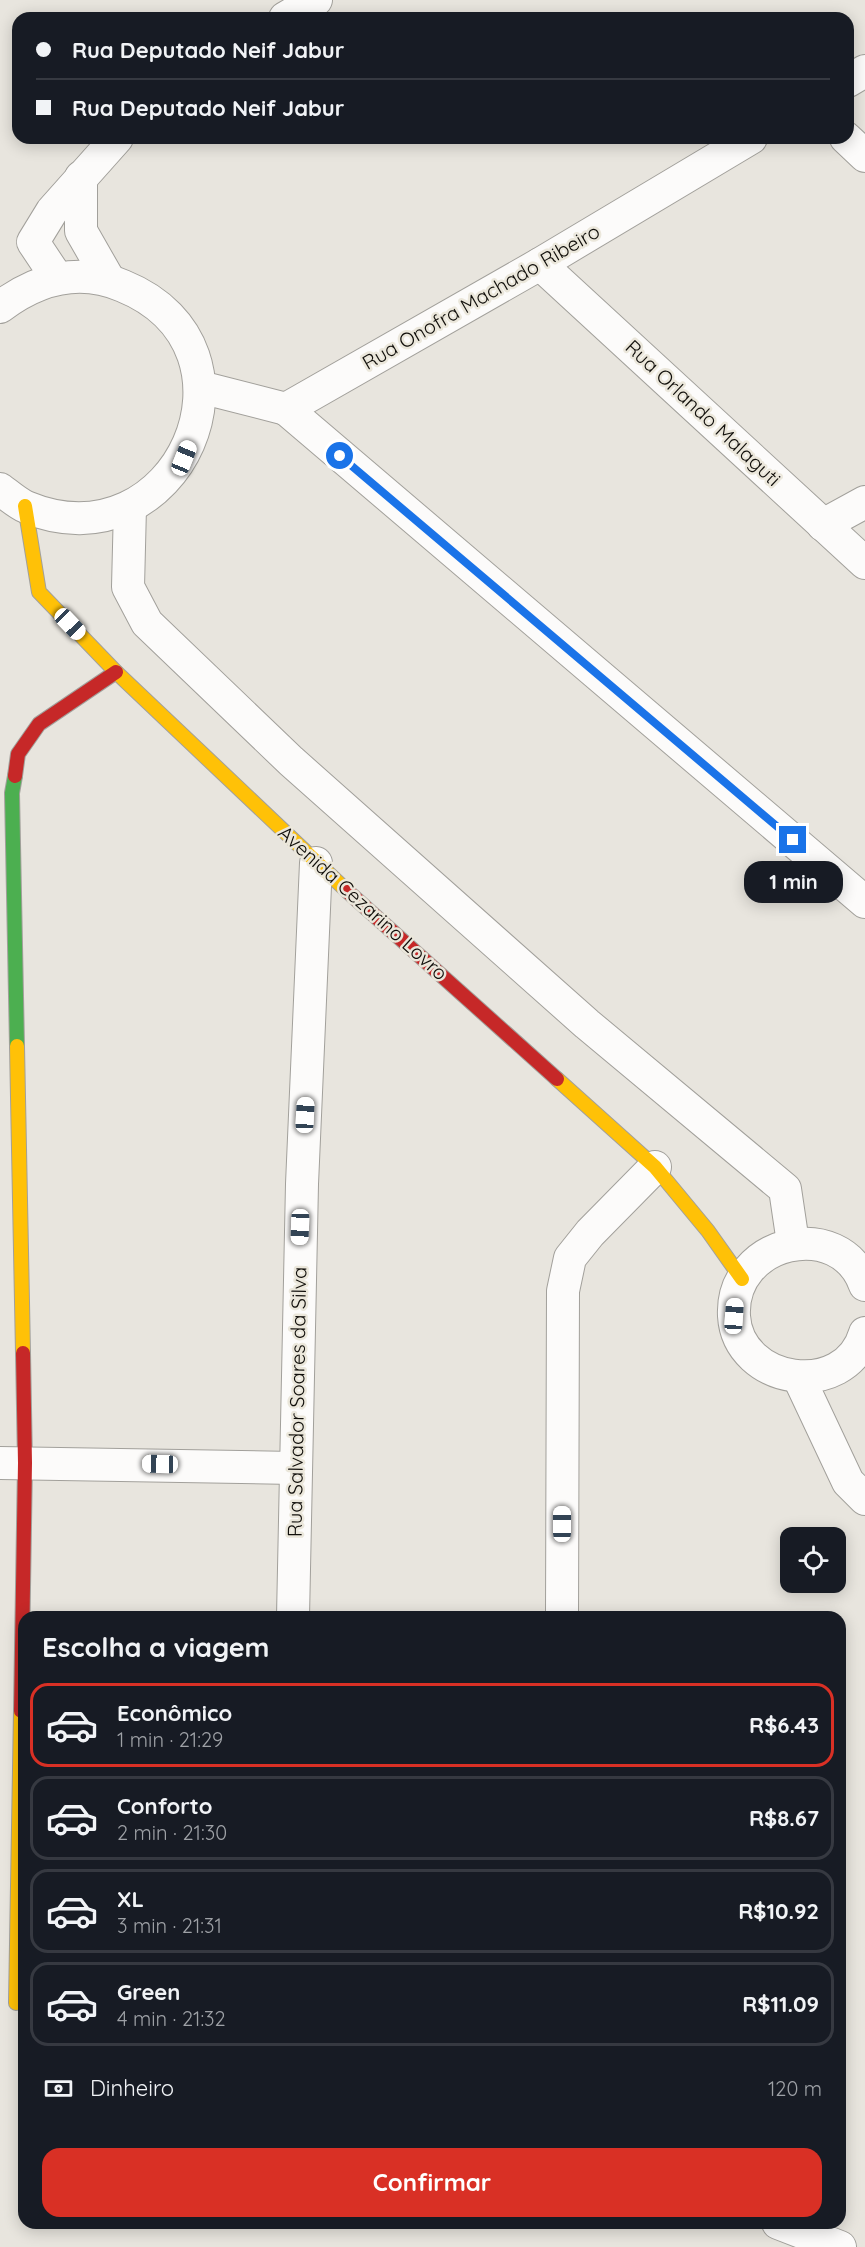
<!DOCTYPE html>
<html lang="pt">
<head>
<meta charset="utf-8">
<style>
	body { margin:0; font-family:Quicksand,sans-serif; background:#20242c; color:#f1f3f6; height:100vh; display:flex; flex-direction:column; font-size:22px; white-space:nowrap }
	* { box-sizing:border-box; margin:0 }
	p { font-size:20px; color:#9ea1a6 }
	.icon { flex:none; width:33px; height:33px; fill:none; stroke:currentColor; stroke-width:2; stroke-linecap:round; stroke-linejoin:round }
	.map { position:relative; flex:1; overflow:hidden }
	.sheet { position:absolute; left:18px; top:1611px; width:828px; height:618px; display:flex; flex-direction:column; background:#171b24; border-radius:18px; box-shadow:0 3px 15px #0003 }
	.sheet>* { flex:none }
	.guide { position:absolute; left:12px; top:12px; width:842px; height:132px; border-radius:18px; box-shadow:0 3px 15px #0003; display:grid; align-content:center; height:132px; padding:0 24px; background:#171b24 }
	.fabs { position:absolute; left:780px; top:1527px; display:grid; gap:12px }
	.fabs a { display:grid; place-items:center; width:66px; height:66px; border-radius:12px; background:#171b24; box-shadow:0 3px 15px #0003; font-size:30px }
	.end { position:absolute; width:27px; height:27px; margin:-14px; border:8px solid #1a73e8; background:#fff; box-shadow:0 0 0 3px #fff }
	.from { border-radius:50% }
	.bubble { position:absolute; height:42px; border-radius:18px; background:#171b24; box-shadow:0 3px 15px #0003; font-size:20px; font-weight:700; line-height:42px; text-align:center }
	.car { position:absolute; width:18px; height:36px; margin:-18px -9px; border-radius:8px; box-shadow:0 0 4px 2px #0007; background:linear-gradient(#fff 24%,#345 0 40%,#fff 0 76%,#345 0 86%,#fff 0) }
	.guide b { display:flex; align-items:center; gap:21px; height:57px; font-size:22px }
	.guide b+b { border-top:2px solid #363941 }
	.guide i { width:15px; height:15px; background:#f1f3f6 }
	ul { padding:0; list-style:none }
	li { display:flex; align-items:center; gap:18px; height:84px; margin:0 12px 9px; padding:0 12px; border:3px solid #363941; border-radius:18px }
	li div { flex:1 }
	li b { display:block; font-size:22px }
	li em { font-style:normal; font-weight:700 }
	li.on { border-color:#d93025 }
	li>.icon { width:54px; height:54px; stroke-width:1.5 }
	h2 { padding:0 24px; font-size:27px; line-height:72px }
	.pay { display:flex; align-items:center; gap:15px; height:66px; padding:0 24px; font-size:22px }
	.pay p { margin-inline-start:auto }
	.primary-button { display:flex; gap:12px; margin-top:auto; padding:12px 24px }
	.primary-button a { flex:1; height:69px; border-radius:18px; background:#d93025; color:#fff; font-size:24px; font-weight:700; line-height:69px; text-align:center }
	.map>svg:first-child { display:block }
	.lines { fill:none; stroke-linecap:round; stroke-linejoin:round }
	.street-casing { stroke:#a2a09b; stroke-width:34 }
	.fast-casing { stroke:#a2a09b; stroke-width:16 }
	.slow-casing { stroke:#a2a09b; stroke-width:16 }
	.jam-casing { stroke:#a2a09b; stroke-width:16 }
	.street { stroke:#fcfbfa; stroke-width:32 }
	.fast { stroke:#4caf50; stroke-width:14 }
	.slow { stroke:#ffc107; stroke-width:14 }
	.jam { stroke:#c62828; stroke-width:14 }
	.route { stroke:#1a73e8; stroke-width:8 }
	.labels { text-anchor:middle; stroke-width:5; stroke-linejoin:round; paint-order:stroke }
	.street-label { font-size:20px; fill:#100e0a; stroke:#ebe7db }
</style>
</head>
<body>
<div class="map">
<svg width="865" height="2247" viewBox="0 0 865 2247">
	<rect width="100%" height="100%" fill="#e8e5de"/>
	<g class="lines">
		<defs>
			<g id="street">
				<path d="M 285,18 L 316,0"/>
				<path d="M 848,81 L 865,71"/>
				<path d="M 846,138 L 865,156"/>
				<path d="M 81,177 L 81,231 L 109,280"/>
				<path d="M 540,264 L 865,563"/>
				<path d="M 57,278 L 33,242 L 52,211 L 117,138"/>
				<path d="M 0,307 C 37,279 79,267 123,286 C 275,348 178,570 26,507 C 17,503 8,495 0,489"/>
				<path d="M 200,387 L 286,409 L 540,264 L 751,138"/>
				<path d="M 286,409 L 865,902"/>
				<path d="M 130,507 L 128,587 L 147,623 L 291,761 L 587,1024 L 785,1189 L 793,1243"/>
				<path d="M 823,525 L 865,502"/>
				<path d="M 865,1285 C 840,1215 730,1240 734,1316 C 738,1384 845,1401 865,1333"/>
				<path d="M 799,1378 L 848,1482 L 865,1499"/>
				<path d="M 0,1463 L 294,1468"/>
				<path d="M 293,1617 L 302,1184 L 316,863"/>
				<path d="M 562,1617 L 563,1291 L 570,1258 L 590,1233 L 655,1167"/>
				<path d="M 778,2223 L 840,2247"/>
			</g>
			<path id="fast" d="M 15,776 L 12,793 L 17,1046"/>
			<g id="slow">
				<path d="M 25,506 L 39,592 L 116,672 L 346,890"/>
				<path d="M 17,1046 L 23,1353"/>
				<path d="M 557,1079 L 655,1167 L 708,1231 L 742,1279"/>
				<path d="M 16,2003 L 21,1711"/>
			</g>
			<g id="jam">
				<path d="M 15,776 L 18,754 L 39,724 L 116,672"/>
				<path d="M 346,890 L 557,1079"/>
				<path d="M 21,1711 L 25,1463 L 23,1353"/>
			</g>
		</defs>
		<use href="#street" class="street-casing"/>
		<use href="#fast" class="fast-casing"/>
		<use href="#slow" class="slow-casing"/>
		<use href="#jam" class="jam-casing"/>
		<use href="#street" class="street"/>
		<use href="#fast" class="fast"/>
		<use href="#slow" class="slow"/>
		<use href="#jam" class="jam"/>
	</g>
	<g class="lines">
		<path class="route" d="M 340,456 L 793,840"/>
	</g>
	<g class="labels">
		<g class="street-label">
			<text transform="translate(481 297) rotate(-30)" y="7">Rua Onofra Machado Ribeiro</text>
			<text transform="translate(703 413) rotate(43)" y="7">Rua Orlando Malaguti</text>
			<text transform="translate(363 903) rotate(42)" y="7">Avenida Cezarino Lovro</text>
			<text transform="translate(297 1402) rotate(-89)" y="7">Rua Salvador Soares da Silva</text>
		</g>
	</g>
</svg>
<div class="fabs">
<a><svg class="icon" aria-label="locate" viewBox="0 0 24 24"><circle cx="12" cy="12" r="6"/><path d="M12 2v4M12 18v4M2 12h4M18 12h4"/></svg></a>
</div>
<i class="end from" style="left:340px;top:456px"></i>
<i class="end" style="left:793px;top:840px"></i>
<div class="bubble" style="left:744px;top:861px;width:99px">1 min</div>
<i class="car" style="left:184px;top:458px;rotate:22deg"></i>
<i class="car" style="left:70px;top:624px;rotate:136deg"></i>
<i class="car" style="left:305px;top:1115px;rotate:3deg"></i>
<i class="car" style="left:300px;top:1227px;rotate:182deg"></i>
<i class="car" style="left:734px;top:1316px;rotate:4deg"></i>
<i class="car" style="left:160px;top:1464px;rotate:271deg"></i>
<i class="car" style="left:562px;top:1524px;rotate:0deg"></i>
<div class="guide">
<b><i class="from"></i>Rua Deputado Neif Jabur</b>
<b><i></i>Rua Deputado Neif Jabur</b>
</div>
<section class="sheet">
<h2>Escolha a viagem</h2>
<ul>
<li class="on"><svg class="icon" aria-label="car" viewBox="0 0 24 24"><path d="M5 17H2v-5l4-1 3-4h7l3 4 3 1v5h-3M9 17h6M6 11h13"/><circle cx="7" cy="17" r="2"/><circle cx="17" cy="17" r="2"/></svg><div><b>Econômico</b><p>1 min · 21:29</p></div><em>R$6.43</em></li>
<li><svg class="icon" aria-label="car" viewBox="0 0 24 24"><path d="M5 17H2v-5l4-1 3-4h7l3 4 3 1v5h-3M9 17h6M6 11h13"/><circle cx="7" cy="17" r="2"/><circle cx="17" cy="17" r="2"/></svg><div><b>Conforto</b><p>2 min · 21:30</p></div><em>R$8.67</em></li>
<li><svg class="icon" aria-label="car" viewBox="0 0 24 24"><path d="M5 17H2v-5l4-1 3-4h7l3 4 3 1v5h-3M9 17h6M6 11h13"/><circle cx="7" cy="17" r="2"/><circle cx="17" cy="17" r="2"/></svg><div><b>XL</b><p>3 min · 21:31</p></div><em>R$10.92</em></li>
<li><svg class="icon" aria-label="car" viewBox="0 0 24 24"><path d="M5 17H2v-5l4-1 3-4h7l3 4 3 1v5h-3M9 17h6M6 11h13"/><circle cx="7" cy="17" r="2"/><circle cx="17" cy="17" r="2"/></svg><div><b>Green</b><p>4 min · 21:32</p></div><em>R$11.09</em></li>
</ul>
<div class="pay"><svg class="icon" aria-label="cash" viewBox="0 0 24 24"><path d="M3 7h18v10H3z"/><circle cx="12" cy="12" r="2"/></svg>Dinheiro<p>120 m</p></div>
<div class="primary-button"><a>Confirmar</a></div>
</section>
</div>
</body>
</html>
